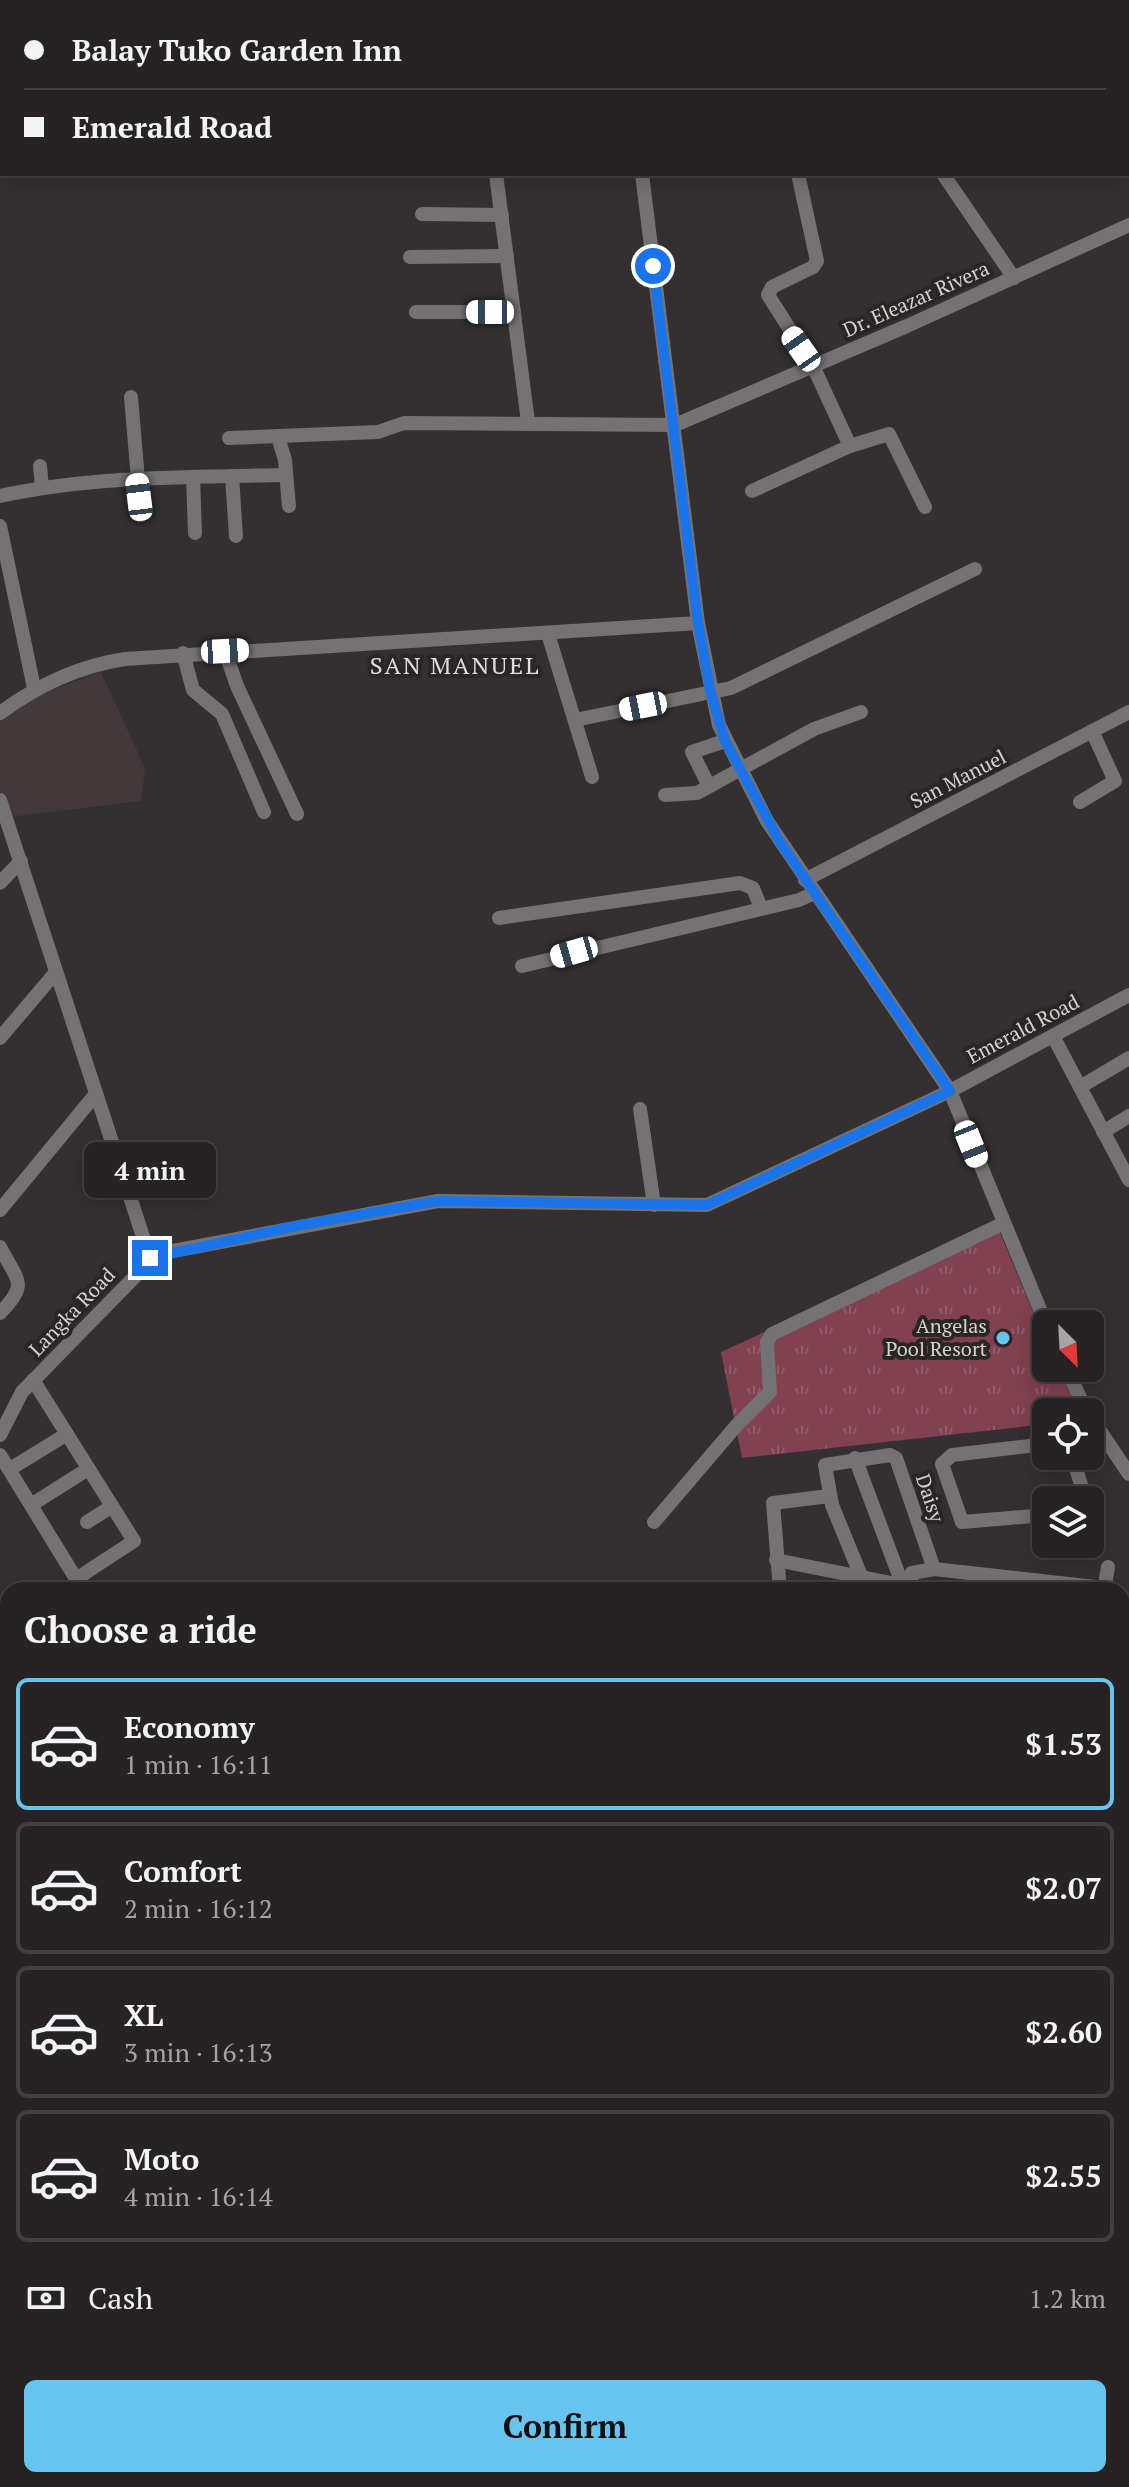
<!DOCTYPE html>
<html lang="en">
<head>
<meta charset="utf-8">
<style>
	body { margin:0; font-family:"PT Serif",serif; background:#2f2b2c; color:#f1f3f6; height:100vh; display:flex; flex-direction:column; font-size:30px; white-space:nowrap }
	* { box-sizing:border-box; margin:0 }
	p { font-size:26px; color:#a4a4a6 }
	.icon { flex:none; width:44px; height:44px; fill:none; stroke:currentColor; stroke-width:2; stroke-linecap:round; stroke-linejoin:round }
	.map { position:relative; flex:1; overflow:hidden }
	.panel { position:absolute; left:0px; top:1582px; width:1130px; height:906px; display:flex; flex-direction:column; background:#272324; border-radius:24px 24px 0 0; box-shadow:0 4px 20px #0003,0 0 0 2px #434041 }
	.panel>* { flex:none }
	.banner { position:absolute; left:0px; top:0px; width:1130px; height:176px; box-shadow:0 4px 20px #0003,0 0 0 2px #434041; display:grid; align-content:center; height:176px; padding:0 24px; background:#272324 }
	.needle { width:52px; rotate:156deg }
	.controls { position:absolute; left:1032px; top:1310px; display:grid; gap:16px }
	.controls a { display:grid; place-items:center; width:72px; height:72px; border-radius:12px; background:#272324; box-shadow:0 4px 20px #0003,0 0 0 2px #434041; font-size:40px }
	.end { position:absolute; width:36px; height:36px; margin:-18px; border:10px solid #1a73e8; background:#fff; box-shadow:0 0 0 4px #fff }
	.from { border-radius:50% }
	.bubble { position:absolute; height:56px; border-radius:12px; background:#272324; box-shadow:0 4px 20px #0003,0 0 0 2px #434041; font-size:26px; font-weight:700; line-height:56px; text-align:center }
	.car { position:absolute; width:24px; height:48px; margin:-24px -12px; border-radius:10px; box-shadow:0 0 6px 2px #0007; background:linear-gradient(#fff 24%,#345 0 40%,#fff 0 76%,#345 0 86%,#fff 0) }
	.banner b { display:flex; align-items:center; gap:28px; height:76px; font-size:30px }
	.banner b+b { border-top:2px solid #434041 }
	.banner i { width:20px; height:20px; background:#f1f3f6 }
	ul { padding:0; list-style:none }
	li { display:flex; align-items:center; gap:24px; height:132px; margin:0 16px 12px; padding:0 8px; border:4px solid #434041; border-radius:12px }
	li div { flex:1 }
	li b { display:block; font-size:30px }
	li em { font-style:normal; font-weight:700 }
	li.selected { border-color:#67c4ef }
	li>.icon { width:72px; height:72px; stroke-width:1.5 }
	h2 { padding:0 24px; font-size:36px; line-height:96px }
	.pay { display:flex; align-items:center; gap:20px; height:88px; padding:0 24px; font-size:30px }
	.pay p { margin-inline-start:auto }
	.primary-button { display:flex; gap:16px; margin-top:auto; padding:16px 24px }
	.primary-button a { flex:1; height:92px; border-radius:12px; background:#67c4ef; color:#111; font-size:32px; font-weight:700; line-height:92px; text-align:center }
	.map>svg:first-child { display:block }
	.built { fill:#43383a }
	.park { fill:url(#park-tufts) }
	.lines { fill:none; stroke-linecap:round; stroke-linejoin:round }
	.minor { stroke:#747272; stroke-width:14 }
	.route { stroke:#1a73e8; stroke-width:10 }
	.poi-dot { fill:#67c4ef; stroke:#2a2626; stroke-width:3 }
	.labels { text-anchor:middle; stroke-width:8; stroke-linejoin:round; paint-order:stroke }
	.street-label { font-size:20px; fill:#d4d1d1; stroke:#2a2626 }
	.poi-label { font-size:20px; fill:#d4d1d1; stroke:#2a2626; text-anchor:end }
	.quarter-label { font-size:24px; letter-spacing:2px; fill:#e0dbdc; stroke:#2a2626 }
</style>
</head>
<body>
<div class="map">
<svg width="1129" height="2487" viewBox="0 0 1129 2487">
	<defs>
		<pattern id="park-tufts" width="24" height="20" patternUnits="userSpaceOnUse" patternTransform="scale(2)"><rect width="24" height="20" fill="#814151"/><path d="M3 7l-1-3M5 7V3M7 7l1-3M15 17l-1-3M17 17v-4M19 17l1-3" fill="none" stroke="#925b69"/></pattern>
	</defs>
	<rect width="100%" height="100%" fill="#342f30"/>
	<path class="built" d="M 101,672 L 145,768 L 141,801 L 9,817 L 0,791 L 0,719 L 40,694 Z"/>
	<path class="park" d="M 997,1226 L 1046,1343 L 1046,1368 L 1058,1368 L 1079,1412 L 1046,1412 L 1046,1424 L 742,1458 L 721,1352 Z"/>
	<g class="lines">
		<g class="minor">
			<path d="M 264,0 L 265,2"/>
			<path d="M 631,0 L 632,2"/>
			<path d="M 751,0 L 751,2"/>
			<path d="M 840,0 L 841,2"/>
			<path d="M 802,2 L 804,0"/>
			<path d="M 869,2 L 870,0"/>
			<path d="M 1128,39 L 1129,41"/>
			<path d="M 496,174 L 528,422"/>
			<path d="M 642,174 L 698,623 L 719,725 L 767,821 L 950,1091 L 1046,1324"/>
			<path d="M 798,174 L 817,261 L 813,267 L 772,287 L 768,295 L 813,366 L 850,446"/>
			<path d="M 943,174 L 1014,278"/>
			<path d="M 422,214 L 502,215"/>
			<path d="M 410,257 L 507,256"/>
			<path d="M 416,312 L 514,312"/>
			<path d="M 131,397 L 141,515"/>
			<path d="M 278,437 L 285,460 L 289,506"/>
			<path d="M 229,438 L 378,432 L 404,423 L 675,425 L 907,326 L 1129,225"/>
			<path d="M 40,466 L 42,487"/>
			<path d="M 232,476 L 236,536"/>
			<path d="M 193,477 L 195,533"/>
			<path d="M 752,491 L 850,446 L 889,434 L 925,507"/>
			<path d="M 0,496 C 93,476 189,477 284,475"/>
			<path d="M 0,526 L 34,688"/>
			<path d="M 548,634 L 592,777"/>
			<path d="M 225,651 L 237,686 L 297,814"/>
			<path d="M 183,653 L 193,690 L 222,714 L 264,812"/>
			<path d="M 0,713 C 38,685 79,666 125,659 L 698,623"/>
			<path d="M 575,720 L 731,688 L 975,569"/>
			<path d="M 709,786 L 692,752 L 725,741"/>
			<path d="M 665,795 L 697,793 L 814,729 L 861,712"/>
			<path d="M 0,800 L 150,1258"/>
			<path d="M 1080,802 L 1115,781 L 1092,731"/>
			<path d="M 805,880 L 1129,712"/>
			<path d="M 0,883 L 21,861"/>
			<path d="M 499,918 L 740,883 L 753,888 L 761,908"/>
			<path d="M 522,966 L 799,900 L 814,893"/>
			<path d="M 1053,1036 L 1129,1180"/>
			<path d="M 0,1038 L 56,972"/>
			<path d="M 1080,1087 L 1129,1058"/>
			<path d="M 640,1109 L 654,1205"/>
			<path d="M 1103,1132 L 1129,1116"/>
			<path d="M 0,1210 L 95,1095"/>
			<path d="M 0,1247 C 17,1281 30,1283 0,1313"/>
			<path d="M 1066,1368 L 1087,1412"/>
			<path d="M 33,1380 L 134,1541 L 76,1579"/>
			<path d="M 1090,1416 L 1129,1474"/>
			<path d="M 0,1435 L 22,1392 L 157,1254 L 438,1201 L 707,1205 L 950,1091 L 1129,995"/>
			<path d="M 1046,1444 L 952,1455 L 942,1464 L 962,1522 L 1046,1515"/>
			<path d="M 0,1455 L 83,1590"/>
			<path d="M 1072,1456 L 1086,1500"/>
			<path d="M 855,1458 L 903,1586"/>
			<path d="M 10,1469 L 67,1434"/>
			<path d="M 31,1505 L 88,1469"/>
			<path d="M 87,1522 L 111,1507"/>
			<path d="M 654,1522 L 736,1426 L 770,1392 L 767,1342 L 772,1334 L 1004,1223"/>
			<path d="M 776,1560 L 911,1587"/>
			<path d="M 861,1576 L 832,1505 L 825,1465 L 890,1455 L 896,1458 L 934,1569 L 1104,1588"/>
			<path d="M 780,1590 L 773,1503 L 829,1496"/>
			<path d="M 911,1590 L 912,1573 L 934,1569"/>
			<path d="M 1104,1590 L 1108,1567"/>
			<path d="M 1122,1624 L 1129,1624"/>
			<path d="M 1122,1722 L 1129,1684"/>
			<path d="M 0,1927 L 8,1926"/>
			<path d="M 1122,1958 L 1129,1967"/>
			<path d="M 0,2042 L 8,2041"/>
			<path d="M 0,2072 L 8,2072"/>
			<path d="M 0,2124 L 8,2124"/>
			<path d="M 1122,2255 L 1129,2253"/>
			<path d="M 0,2323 L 8,2326"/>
			<path d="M 1122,2398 L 1129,2402"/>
			<path d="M 835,2487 L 838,2480"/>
		</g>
	</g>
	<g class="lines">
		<path class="route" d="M 150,1258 L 296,1226 L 438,1201 L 707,1205 L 950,1091 L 780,842 L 725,741 L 711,694 L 698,623 L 653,266"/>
	</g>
	<circle class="poi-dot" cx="1003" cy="1338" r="8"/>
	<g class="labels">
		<g class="street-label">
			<text transform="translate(916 299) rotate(-24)" y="7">Dr. Eleazar Rivera</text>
			<text transform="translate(958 779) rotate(-27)" y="7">San Manuel</text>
			<text transform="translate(1023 1029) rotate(-28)" y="7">Emerald Road</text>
			<text transform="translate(72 1312) rotate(-46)" y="7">Langka Road</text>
			<text transform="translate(930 1498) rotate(71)" y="7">Daisy</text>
		</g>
		<g class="poi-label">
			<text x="987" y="1333">Angelas<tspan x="987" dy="23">Pool Resort</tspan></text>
		</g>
		<g class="quarter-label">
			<text x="455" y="674">SAN MANUEL</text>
		</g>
	</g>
</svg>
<div class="controls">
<a><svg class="needle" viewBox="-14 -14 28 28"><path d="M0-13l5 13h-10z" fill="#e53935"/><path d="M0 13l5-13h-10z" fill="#a4a4a6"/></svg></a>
<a><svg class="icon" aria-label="locate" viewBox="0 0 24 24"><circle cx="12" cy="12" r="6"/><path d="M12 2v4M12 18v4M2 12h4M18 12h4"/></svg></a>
<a><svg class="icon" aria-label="layers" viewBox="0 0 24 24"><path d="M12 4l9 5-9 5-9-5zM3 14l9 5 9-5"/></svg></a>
</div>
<i class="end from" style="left:653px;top:266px"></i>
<i class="end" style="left:150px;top:1258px"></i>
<div class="bubble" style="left:84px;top:1142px;width:132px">4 min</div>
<i class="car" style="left:490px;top:312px;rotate:270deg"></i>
<i class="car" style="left:801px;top:349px;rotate:325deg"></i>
<i class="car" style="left:139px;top:497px;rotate:353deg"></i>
<i class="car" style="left:225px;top:651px;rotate:87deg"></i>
<i class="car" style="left:643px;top:706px;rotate:259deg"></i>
<i class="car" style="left:574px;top:952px;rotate:254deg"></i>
<i class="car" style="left:971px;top:1144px;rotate:158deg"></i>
<div class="banner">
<b><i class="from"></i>Balay Tuko Garden Inn</b>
<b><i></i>Emerald Road</b>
</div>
<section class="panel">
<h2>Choose a ride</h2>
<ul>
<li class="selected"><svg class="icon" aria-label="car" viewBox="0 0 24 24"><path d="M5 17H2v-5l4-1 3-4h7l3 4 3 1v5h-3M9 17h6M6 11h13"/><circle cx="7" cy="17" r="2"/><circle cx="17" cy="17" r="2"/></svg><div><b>Economy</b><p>1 min · 16:11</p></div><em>$1.53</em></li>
<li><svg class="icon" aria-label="car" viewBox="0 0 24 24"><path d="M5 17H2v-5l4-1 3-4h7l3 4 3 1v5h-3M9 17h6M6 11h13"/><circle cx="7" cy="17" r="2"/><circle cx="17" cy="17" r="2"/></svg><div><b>Comfort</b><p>2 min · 16:12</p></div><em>$2.07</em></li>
<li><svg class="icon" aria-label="car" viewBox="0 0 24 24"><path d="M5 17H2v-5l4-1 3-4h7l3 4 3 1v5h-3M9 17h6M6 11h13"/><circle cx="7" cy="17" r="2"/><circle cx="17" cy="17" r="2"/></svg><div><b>XL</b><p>3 min · 16:13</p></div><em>$2.60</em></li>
<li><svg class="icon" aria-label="car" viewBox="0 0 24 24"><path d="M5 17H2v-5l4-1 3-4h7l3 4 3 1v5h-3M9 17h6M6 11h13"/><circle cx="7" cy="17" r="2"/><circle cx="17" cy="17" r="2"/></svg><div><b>Moto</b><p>4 min · 16:14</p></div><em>$2.55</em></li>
</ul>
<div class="pay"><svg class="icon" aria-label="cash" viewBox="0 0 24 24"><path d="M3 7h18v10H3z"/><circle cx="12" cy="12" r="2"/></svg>Cash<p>1.2 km</p></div>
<div class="primary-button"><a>Confirm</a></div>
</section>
</div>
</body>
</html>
